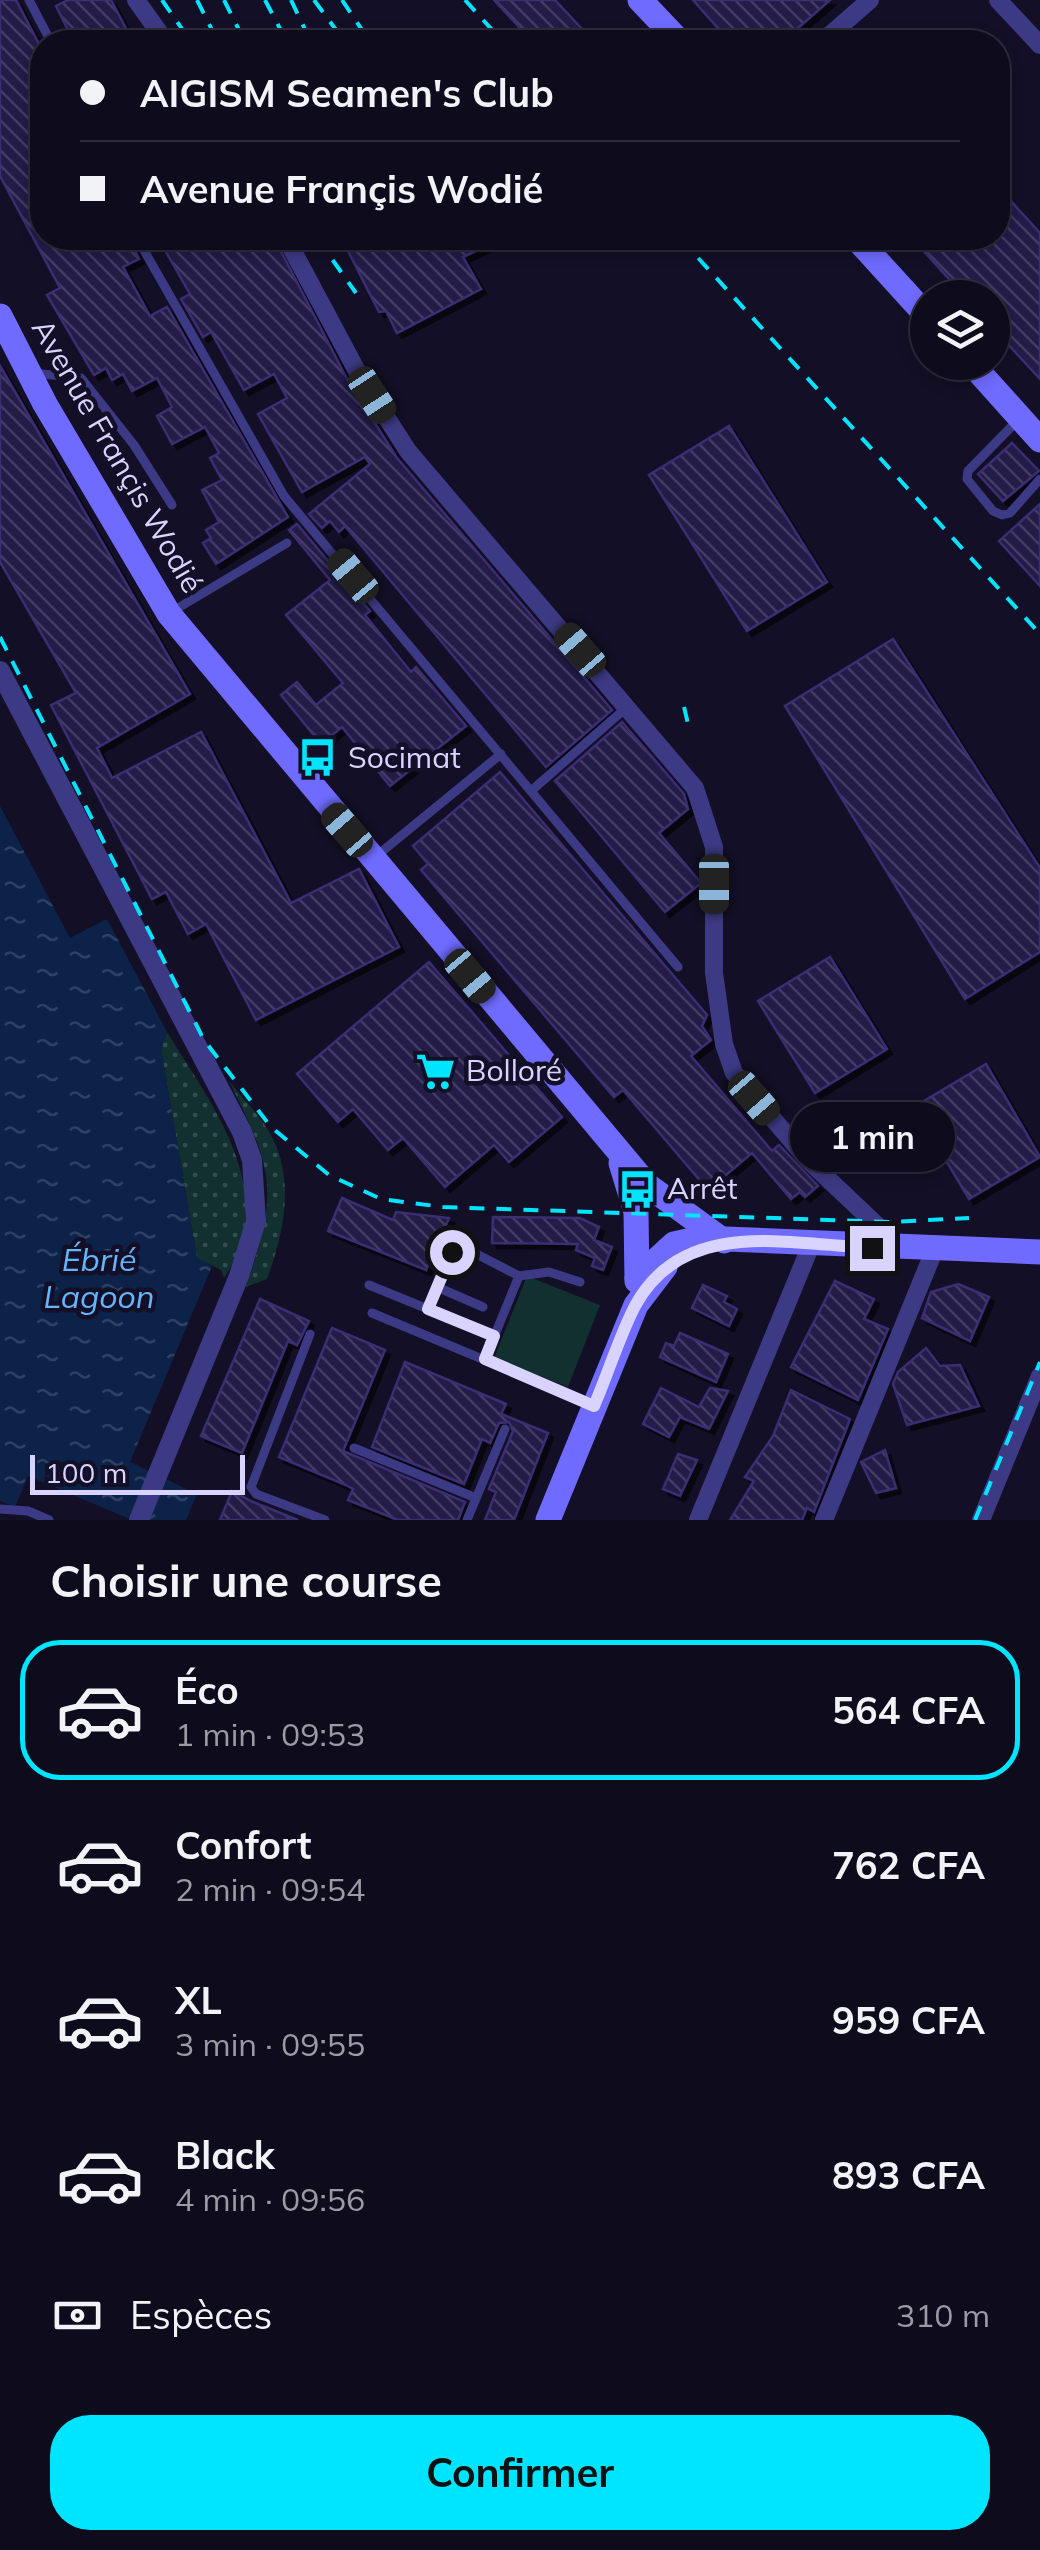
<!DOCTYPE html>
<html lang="fr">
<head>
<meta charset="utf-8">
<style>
	body { margin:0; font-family:Mulish,sans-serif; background:#171425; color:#f1f3f6; height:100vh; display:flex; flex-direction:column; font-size:38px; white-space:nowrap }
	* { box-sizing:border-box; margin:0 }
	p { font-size:32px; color:#9b9ba3 }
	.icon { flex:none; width:55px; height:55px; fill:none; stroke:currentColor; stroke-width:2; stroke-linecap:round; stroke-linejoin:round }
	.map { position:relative; height:1520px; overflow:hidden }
	.sheet { display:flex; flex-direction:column; background:#0e0b1c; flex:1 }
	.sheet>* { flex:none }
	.hud { position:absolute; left:30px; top:30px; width:980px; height:220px; border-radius:40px; box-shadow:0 5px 15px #0003,0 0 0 2px #2e2b3b; display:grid; align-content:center; height:220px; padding:0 50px; background:#0e0b1c }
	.buttons { position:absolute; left:910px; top:280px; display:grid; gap:20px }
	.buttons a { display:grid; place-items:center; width:100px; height:100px; border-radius:50%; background:#0e0b1c; box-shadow:0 5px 15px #0003,0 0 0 2px #2e2b3b; font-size:50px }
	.scale { position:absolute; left:30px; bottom:25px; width:215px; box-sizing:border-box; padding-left:10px; border:5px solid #d9d4ff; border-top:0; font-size:28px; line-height:35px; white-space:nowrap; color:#d9d4ff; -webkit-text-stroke:8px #130f26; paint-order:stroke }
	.end { position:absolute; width:45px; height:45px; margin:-22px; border:12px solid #d9d4ff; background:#111; box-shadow:0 0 0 5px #111 }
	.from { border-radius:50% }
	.bubble { position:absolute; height:70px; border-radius:35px; background:#0e0b1c; box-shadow:0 5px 15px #0003,0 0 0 2px #2e2b3b; font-size:32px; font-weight:700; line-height:70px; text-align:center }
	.car { position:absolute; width:30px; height:60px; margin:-30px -15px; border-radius:12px; box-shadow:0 0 8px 2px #0007; background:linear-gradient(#222 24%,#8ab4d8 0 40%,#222 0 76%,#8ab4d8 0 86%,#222 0) }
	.hud b { display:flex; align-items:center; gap:35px; height:95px; font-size:38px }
	.hud b+b { border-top:2px solid #2e2b3b }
	.hud i { width:25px; height:25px; background:#f1f3f6 }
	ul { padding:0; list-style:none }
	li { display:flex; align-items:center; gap:30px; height:140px; margin:0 20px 15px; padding:0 30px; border:5px solid transparent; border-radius:40px }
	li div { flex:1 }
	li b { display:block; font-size:38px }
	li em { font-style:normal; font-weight:700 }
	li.active { border-color:#00e5ff }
	li>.icon { width:90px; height:90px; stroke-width:1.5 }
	h2 { padding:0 50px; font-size:45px; line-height:120px }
	.pay { display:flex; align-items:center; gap:25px; height:110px; padding:0 50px; font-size:38px }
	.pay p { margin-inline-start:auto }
	.action { display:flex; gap:20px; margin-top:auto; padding:20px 50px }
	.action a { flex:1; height:115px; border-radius:40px; background:#00e5ff; color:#111; font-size:40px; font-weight:700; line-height:115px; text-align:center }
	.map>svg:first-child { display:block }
	.grass { fill:url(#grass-dots) }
	.pitch { fill:#12302f }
	.water { fill:url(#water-ripples) }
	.building { fill:url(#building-back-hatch); stroke:#3b2d73; stroke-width:2.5; filter:url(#shadow) }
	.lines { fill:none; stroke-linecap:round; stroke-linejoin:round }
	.service { stroke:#3d3a85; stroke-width:9 }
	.minor { stroke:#3d3a85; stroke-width:18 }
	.tertiary { stroke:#3d3a85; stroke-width:20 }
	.secondary { stroke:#6f6bff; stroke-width:25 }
	.rail { stroke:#00e5ff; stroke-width:4; stroke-dasharray:15 12; stroke-linecap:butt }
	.route { stroke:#d9d4ff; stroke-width:12 }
	.labels { text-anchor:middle; stroke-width:9; stroke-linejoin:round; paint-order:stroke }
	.street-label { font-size:30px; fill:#d9d4ff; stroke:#130f26 }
	.poi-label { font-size:30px; fill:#d9d4ff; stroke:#130f26; text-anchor:start }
	.water-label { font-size:32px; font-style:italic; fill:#62b6ff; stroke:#130f26 }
</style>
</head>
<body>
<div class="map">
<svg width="1040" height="1520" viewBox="0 0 1040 1520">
	<defs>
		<pattern id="grass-dots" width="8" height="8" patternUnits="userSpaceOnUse" patternTransform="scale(2.5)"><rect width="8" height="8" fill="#12302f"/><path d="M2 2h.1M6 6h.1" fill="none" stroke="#344d4e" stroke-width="1.8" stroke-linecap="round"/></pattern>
		<pattern id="water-ripples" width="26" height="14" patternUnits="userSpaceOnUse" patternTransform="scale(2.5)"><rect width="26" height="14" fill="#0c2248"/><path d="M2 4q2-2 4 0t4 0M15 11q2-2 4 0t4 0" fill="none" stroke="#2f4163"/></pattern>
		<pattern id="building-back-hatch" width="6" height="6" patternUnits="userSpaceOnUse" patternTransform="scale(2.5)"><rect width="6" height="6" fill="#241b47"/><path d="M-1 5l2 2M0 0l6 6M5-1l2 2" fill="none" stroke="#433b63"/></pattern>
		<filter id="shadow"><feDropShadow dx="5" dy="5" stdDeviation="0" flood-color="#0009"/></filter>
	</defs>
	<rect width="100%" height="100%" fill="#130f26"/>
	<g class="grass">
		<path d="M 167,1032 C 211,1104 282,1192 224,1278 L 221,1270 L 197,1258 L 161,1049 Z"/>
		<path d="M 229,1081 C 243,1099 263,1118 273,1139 C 295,1183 283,1236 267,1279 L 246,1287 C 279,1192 274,1171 229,1081 Z"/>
	</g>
	<path class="pitch" d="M 527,1276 L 600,1305 L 568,1387 L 494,1358 Z"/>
	<path class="water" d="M 0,806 L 70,938 L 107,919 L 167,1032 L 161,1049 L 197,1258 L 212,1266 L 130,1462 L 197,1494 L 186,1520 L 132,1520 L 28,1476 L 15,1507 L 0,1501 Z"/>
	<g class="building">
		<path d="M 0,0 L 16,0 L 42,50 L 42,238 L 129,238 L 139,259 L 123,267 L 150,316 L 167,307 L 288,517 L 216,564 L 203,543 L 211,538 L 206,530 L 219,522 L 202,490 L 222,480 L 210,458 L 219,453 L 205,427 L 172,444 L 157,416 L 172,407 L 157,378 L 132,391 L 123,374 L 112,380 L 106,368 L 94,375 L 47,295 L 60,288 L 0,176 Z"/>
		<path d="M 68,0 L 111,0 L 133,42 L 74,42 L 56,6 Z"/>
		<path d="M 494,0 L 555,0 L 594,42 L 533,42 Z"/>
		<path d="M 693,0 L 830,0 L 782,42 L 730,42 Z"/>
		<path d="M 998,187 L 1040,233 L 1040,379 L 992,327 L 992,298 L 966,298 L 912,238 L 998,238 Z"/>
		<path d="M 192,238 L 274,238 L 347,379 L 397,458 L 612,710 L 546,767 L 345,526 L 339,532 L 330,521 L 322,528 L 309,514 L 370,464 L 365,457 L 302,492 L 258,414 L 287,398 L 274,374 L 244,390 L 211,332 L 203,337 L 181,299 L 190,294 L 166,252 Z"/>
		<path d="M 347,238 L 504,238 L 463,257 L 481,289 L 397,333 L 386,311 L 379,312 L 346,247 L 351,245 Z"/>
		<path d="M 0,366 L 190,694 L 97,748 L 112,778 L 201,732 L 291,903 L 359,869 L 399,947 L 256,1020 L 206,924 L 188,934 L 166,892 L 152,899 L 51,705 L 76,693 L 0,562 Z"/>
		<path d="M 729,426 L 827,582 L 747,631 L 649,475 Z"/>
		<path d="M 1012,443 L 1039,471 L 1003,501 L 978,474 Z"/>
		<path d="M 1040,504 L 1040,586 L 999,541 Z"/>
		<path d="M 297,524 L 370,611 L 365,615 L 411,672 L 416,667 L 466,726 L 390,786 L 342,727 L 321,744 L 281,695 L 297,682 L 316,705 L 343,683 L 286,615 L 330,580 L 289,530 Z"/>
		<path d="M 893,639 L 1040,868 L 1040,952 L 965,999 L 785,706 Z"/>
		<path d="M 622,722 L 684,794 L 688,809 L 659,833 L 701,883 L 665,912 L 555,781 Z"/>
		<path d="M 500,772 L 707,1015 L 702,1026 L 711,1040 L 691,1056 L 772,1151 L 779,1145 L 818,1186 L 805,1197 L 800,1192 L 791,1199 L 752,1153 L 708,1190 L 623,1090 L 614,1097 L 421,870 L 428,864 L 413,846 Z"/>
		<path d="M 830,957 L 887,1049 L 815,1093 L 758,1001 Z"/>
		<path d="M 429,962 L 562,1117 L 509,1162 L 494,1145 L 445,1187 L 403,1138 L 388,1150 L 353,1109 L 338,1122 L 297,1074 Z"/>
		<path d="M 986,1064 L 1040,1157 L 969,1199 L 914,1107 Z"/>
		<path d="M 342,1198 L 393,1220 L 396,1212 L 449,1218 L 426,1270 L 328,1231 Z"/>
		<path d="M 493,1217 L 580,1218 L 599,1227 L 594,1240 L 612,1247 L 603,1270 L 592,1266 L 595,1258 L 576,1250 L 578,1244 L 492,1243 Z"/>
		<path d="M 835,1281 L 874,1299 L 864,1319 L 888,1329 L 858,1400 L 791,1367 Z"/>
		<path d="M 958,1284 L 989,1297 L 970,1341 L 922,1318 L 931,1292 Z"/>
		<path d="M 703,1285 L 727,1296 L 724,1302 L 737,1309 L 729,1326 L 692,1308 Z"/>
		<path d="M 260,1299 L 309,1321 L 297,1345 L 288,1341 L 242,1453 L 201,1436 Z"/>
		<path d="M 332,1328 L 385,1350 L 343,1451 L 465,1502 L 458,1520 L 398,1520 L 348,1500 L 353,1489 L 346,1485 L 279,1457 Z"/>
		<path d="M 680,1333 L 728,1354 L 716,1382 L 660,1357 L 666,1343 L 674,1346 Z"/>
		<path d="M 926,1348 L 940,1366 L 960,1365 L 979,1406 L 907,1425 L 893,1384 L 898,1372 Z"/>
		<path d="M 405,1362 L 506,1404 L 501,1414 L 548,1433 L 514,1520 L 485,1520 L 496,1492 L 489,1489 L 513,1431 L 509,1422 L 499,1423 L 490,1443 L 482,1439 L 464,1484 L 372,1447 Z"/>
		<path d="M 661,1388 L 699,1407 L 710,1388 L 728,1391 L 709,1429 L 680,1417 L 669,1437 L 643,1424 Z"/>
		<path d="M 791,1390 L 850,1419 L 814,1512 L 807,1508 L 802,1520 L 730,1520 L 754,1481 L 745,1477 L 773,1436 Z"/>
		<path d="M 885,1450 L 896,1488 L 876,1493 L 861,1462 Z"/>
		<path d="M 678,1454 L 697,1460 L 680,1496 L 663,1489 Z"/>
		<path d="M 232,1491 L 253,1502 L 298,1520 L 220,1520 Z"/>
	</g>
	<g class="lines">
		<g class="service">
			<path d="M 29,0 L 51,42"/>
			<path d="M 137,238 L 284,496 L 678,967"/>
			<path d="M 33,373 L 81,378 L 134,445 L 172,505"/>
			<path d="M 1018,420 L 968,471 L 967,479 L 993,511 L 1002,515 L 1010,513 L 1040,479"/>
			<path d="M 173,611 L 287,543"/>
			<path d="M 531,791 L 627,707"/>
			<path d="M 374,858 L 501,754"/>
			<path d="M 369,1285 L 494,1336"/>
			<path d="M 437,1287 L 483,1307"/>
			<path d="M 428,1309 L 457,1248 L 465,1248 L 519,1276 L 549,1272 L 580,1282"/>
			<path d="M 372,1313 L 592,1405"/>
			<path d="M 310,1334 L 251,1487 L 256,1494 L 325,1520"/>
			<path d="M 485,1359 L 519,1276"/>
			<path d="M 354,1448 L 476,1498"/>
			<path d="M 0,1509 L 28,1511 L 49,1520"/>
			<path d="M 467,1520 L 505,1429"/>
		</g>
		<g class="minor">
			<path d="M 136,0 L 166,42"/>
			<path d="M 998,0 L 1040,45"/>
			<path d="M 822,42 L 870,0"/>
			<path d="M 286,238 L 358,373 L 408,451 L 695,788 L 714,847 L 714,973 L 724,1044 L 734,1073 L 808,1160 L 902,1249"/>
			<path d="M 698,1520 L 811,1245"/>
			<path d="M 824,1520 L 934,1251"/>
			<path d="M 981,1520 L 1040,1376"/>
		</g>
		<path class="tertiary" d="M 0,671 L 242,1132 L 252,1160 L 256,1221 L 239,1276 L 139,1520"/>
		<g class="secondary">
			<path d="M 640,0 L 680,42"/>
			<path d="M 856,238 L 928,317"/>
			<path d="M 0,316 L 45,404 L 169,614 L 647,1185 L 724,1241"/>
			<path d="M 970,362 L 1040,440"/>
			<path d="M 621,1163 L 636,1212 L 637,1281"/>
			<path d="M 637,1278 L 674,1244 L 701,1238 L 1040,1252"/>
			<path d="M 548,1520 L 636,1305 L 665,1267"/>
		</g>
		<g class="rail">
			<path d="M 162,0 L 191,42"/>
			<path d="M 197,0 L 218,42"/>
			<path d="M 224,0 L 245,42"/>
			<path d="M 265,0 L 287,42"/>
			<path d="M 291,0 L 311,42"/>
			<path d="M 314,0 L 345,42"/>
			<path d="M 342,0 L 370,42"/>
			<path d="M 465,0 L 503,42"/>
			<path d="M 317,238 L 356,293"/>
			<path d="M 680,238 L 1040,634"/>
			<path d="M 0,637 L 204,1040 L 271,1127 L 329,1175 L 381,1199 L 443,1207 L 890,1222 L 969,1218"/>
			<path d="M 684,707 L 689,728"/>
			<path d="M 975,1520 L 1040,1362"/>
		</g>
	</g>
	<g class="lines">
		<path class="route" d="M 452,1252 L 428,1309 L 494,1336 L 485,1359 L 594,1406 C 608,1374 619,1337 635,1306 C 683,1217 788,1244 872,1248"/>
	</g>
	<defs>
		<symbol id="bus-bare" viewBox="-9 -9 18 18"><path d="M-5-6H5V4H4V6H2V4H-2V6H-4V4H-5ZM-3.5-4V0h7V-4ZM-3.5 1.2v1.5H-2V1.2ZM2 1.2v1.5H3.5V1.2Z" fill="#00e5ff" stroke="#130f26" stroke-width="2.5" paint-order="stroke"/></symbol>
		<symbol id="supermarket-bare" viewBox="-9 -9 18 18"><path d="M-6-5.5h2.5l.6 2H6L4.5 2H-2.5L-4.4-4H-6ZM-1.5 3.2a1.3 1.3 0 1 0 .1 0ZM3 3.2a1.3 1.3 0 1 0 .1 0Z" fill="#00e5ff" stroke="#130f26" stroke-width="2.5" paint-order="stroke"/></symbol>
	</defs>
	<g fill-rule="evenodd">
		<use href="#bus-bare" x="290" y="730" width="55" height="55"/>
		<use href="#supermarket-bare" x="408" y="1044" width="55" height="55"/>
		<use href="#bus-bare" x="610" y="1162" width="55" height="55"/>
	</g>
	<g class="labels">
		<g class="street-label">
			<text transform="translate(117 456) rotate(60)" y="10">Avenue Françis Wodié</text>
		</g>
		<g class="poi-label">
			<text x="348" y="768">Socimat</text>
			<text x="466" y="1081">Bolloré</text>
			<text x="667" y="1199">Arrêt</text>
		</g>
		<g class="water-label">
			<text x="99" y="1271">Ébrié<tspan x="99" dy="37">Lagoon</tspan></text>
		</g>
	</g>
</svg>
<div class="buttons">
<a><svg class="icon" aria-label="layers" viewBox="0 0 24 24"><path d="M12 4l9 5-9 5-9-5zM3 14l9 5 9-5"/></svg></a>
</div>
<div class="scale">100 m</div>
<i class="end from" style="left:452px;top:1252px"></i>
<i class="end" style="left:872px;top:1248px"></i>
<div class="bubble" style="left:790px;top:1102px;width:165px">1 min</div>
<i class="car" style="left:372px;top:395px;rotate:147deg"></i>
<i class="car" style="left:353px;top:576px;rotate:320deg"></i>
<i class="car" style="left:580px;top:650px;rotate:319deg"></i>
<i class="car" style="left:347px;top:830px;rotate:319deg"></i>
<i class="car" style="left:714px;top:884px;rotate:180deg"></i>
<i class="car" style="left:470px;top:976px;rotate:140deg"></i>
<i class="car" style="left:754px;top:1098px;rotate:139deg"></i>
<div class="hud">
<b><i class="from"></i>AIGISM Seamen's Club</b>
<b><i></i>Avenue Françis Wodié</b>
</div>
</div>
<section class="sheet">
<h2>Choisir une course</h2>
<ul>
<li class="active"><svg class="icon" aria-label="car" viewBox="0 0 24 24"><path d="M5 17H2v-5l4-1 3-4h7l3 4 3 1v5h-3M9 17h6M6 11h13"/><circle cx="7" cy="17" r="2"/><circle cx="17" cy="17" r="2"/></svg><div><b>Éco</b><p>1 min · 09:53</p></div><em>564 CFA</em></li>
<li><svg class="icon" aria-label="car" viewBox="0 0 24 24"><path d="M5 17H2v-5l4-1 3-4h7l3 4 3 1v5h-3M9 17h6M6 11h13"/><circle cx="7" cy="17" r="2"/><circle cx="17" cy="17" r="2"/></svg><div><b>Confort</b><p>2 min · 09:54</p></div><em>762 CFA</em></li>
<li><svg class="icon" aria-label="car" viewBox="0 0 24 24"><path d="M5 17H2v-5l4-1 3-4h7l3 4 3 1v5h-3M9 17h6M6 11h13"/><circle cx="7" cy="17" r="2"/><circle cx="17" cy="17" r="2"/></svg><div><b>XL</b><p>3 min · 09:55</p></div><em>959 CFA</em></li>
<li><svg class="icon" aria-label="car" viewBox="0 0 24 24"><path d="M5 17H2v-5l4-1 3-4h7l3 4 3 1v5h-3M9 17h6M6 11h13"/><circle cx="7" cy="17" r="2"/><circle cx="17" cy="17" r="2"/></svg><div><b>Black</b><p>4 min · 09:56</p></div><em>893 CFA</em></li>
</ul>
<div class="pay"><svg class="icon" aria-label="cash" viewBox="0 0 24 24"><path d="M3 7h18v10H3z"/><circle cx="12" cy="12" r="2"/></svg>Espèces<p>310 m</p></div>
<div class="action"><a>Confirmer</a></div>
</section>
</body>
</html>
